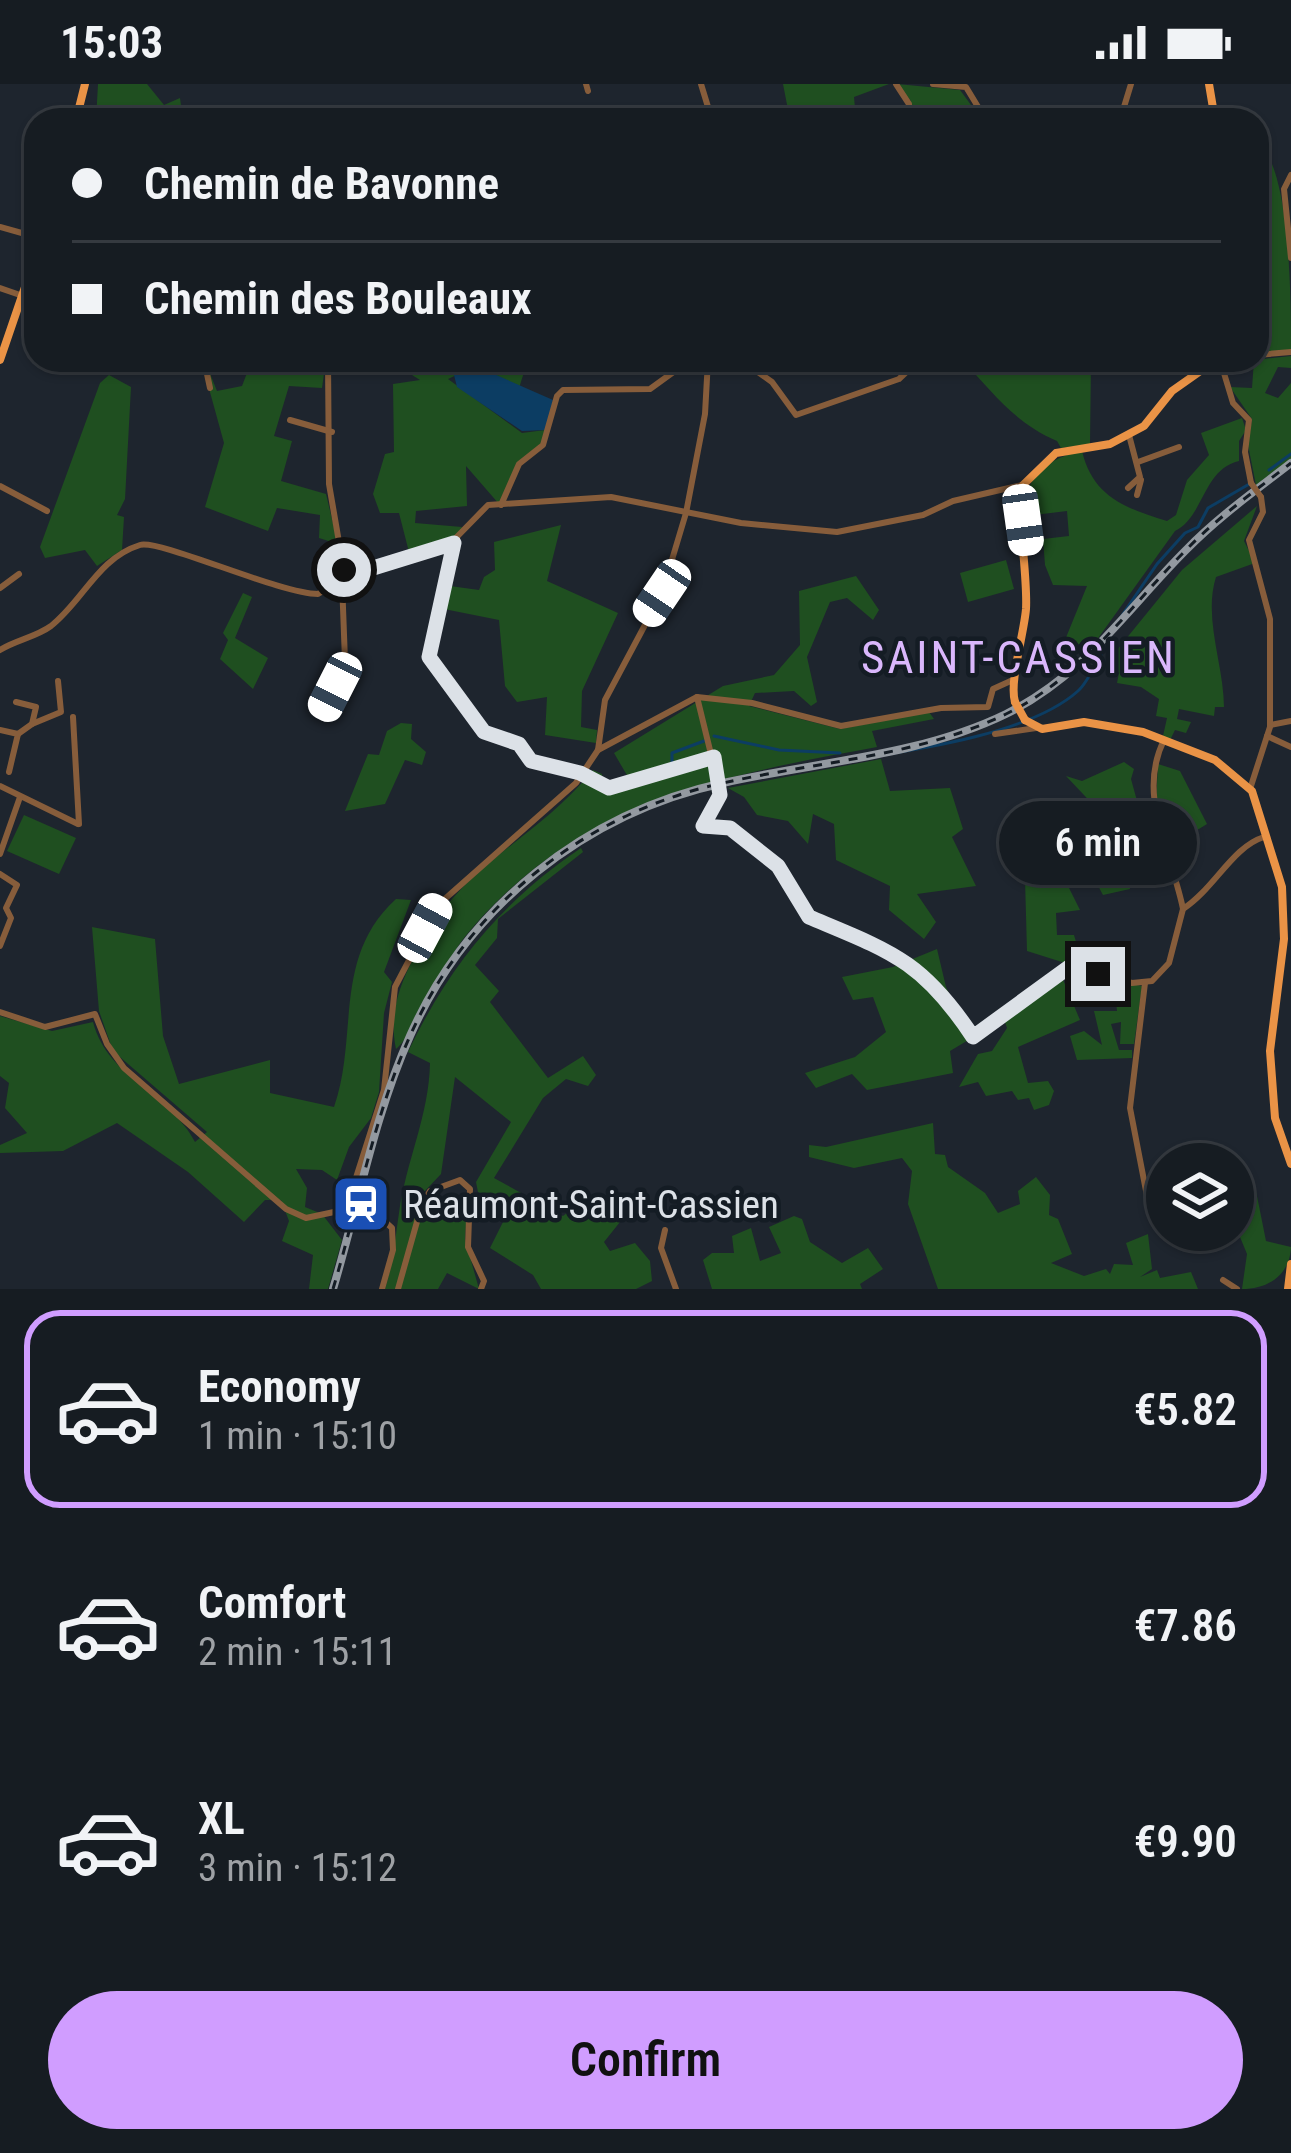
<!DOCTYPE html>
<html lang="en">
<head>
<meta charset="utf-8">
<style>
	body { margin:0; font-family:"Roboto Condensed",sans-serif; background:#23292f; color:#f1f3f6; height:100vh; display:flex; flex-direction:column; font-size:45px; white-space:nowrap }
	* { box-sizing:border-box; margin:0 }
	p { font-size:39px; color:#9ea1a5 }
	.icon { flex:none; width:66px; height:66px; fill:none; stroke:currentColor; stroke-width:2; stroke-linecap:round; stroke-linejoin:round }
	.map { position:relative; height:1205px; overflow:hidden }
	.panel { display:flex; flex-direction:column; background:#161c22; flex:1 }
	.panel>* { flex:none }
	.banner { position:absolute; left:24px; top:24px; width:1245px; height:264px; border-radius:36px; box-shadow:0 3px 9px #0004,0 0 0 3px #353a40; display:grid; align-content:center; height:264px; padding:0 48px; background:#161c22 }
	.buttons { position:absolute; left:1146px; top:1059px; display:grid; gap:24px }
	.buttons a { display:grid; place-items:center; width:108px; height:108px; border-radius:50%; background:#161c22; box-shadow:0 3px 9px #0004,0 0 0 3px #353a40; font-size:60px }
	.end { position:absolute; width:54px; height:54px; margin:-27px; border:15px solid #dce1e7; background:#111; box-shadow:0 0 0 6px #111 }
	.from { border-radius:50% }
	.bubble { position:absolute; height:84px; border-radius:42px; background:#161c22; box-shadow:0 3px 9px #0004,0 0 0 3px #353a40; font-size:39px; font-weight:600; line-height:84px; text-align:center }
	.car { position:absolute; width:36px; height:72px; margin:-36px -18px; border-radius:15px; box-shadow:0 0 9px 3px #0007; background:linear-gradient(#fff 24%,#345 0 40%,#fff 0 76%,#345 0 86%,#fff 0) }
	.banner b { display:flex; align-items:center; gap:42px; height:114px; font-size:45px }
	.banner b+b { border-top:3px solid #353a40 }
	.banner i { width:30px; height:30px; background:#f1f3f6 }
	ul { padding:21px 0 0; list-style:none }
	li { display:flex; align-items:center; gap:36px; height:198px; margin:0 24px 18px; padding:0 24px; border:6px solid transparent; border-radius:36px }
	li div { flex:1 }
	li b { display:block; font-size:45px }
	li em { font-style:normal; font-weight:600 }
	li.active { border-color:#d09dff }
	li>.icon { width:108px; height:108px; stroke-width:1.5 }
	.action { display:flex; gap:24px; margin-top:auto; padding:24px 48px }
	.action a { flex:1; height:138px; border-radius:72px; background:#d09dff; color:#111; font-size:48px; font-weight:600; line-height:138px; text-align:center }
	.status { display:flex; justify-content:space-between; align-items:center; height:84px; padding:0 60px; background:#161c22; direction:ltr }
	.status svg { height:33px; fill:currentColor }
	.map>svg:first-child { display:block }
	.green { fill:#1f4f20 }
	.water { fill:#0c3d63 }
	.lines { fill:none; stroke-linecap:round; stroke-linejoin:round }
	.stream { stroke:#0c3d63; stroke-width:3 }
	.minor { stroke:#875d3b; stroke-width:6 }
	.major { stroke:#ea9346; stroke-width:8 }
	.rail-casing { stroke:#9399a0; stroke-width:8 }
	.rail { stroke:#141c24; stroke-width:3; stroke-dasharray:9; stroke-linecap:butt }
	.minor-bridge { stroke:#875d3b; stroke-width:6 }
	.major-bridge { stroke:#ea9346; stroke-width:8 }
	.route { stroke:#dce1e7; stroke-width:15 }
	.labels { text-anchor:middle; stroke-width:9; stroke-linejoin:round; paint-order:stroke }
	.poi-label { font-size:39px; fill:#dce1e7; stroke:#141c24; text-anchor:start }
	.quarter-label { font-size:45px; letter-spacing:3px; fill:#dab7fc; stroke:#141c24 }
</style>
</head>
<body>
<div class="status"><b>15:03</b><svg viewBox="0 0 49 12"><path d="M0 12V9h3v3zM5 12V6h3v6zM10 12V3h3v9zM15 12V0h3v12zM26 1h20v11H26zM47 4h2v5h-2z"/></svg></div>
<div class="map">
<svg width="1291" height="1205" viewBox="0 0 1291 1205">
	<rect width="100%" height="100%" fill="#1e252e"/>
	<g class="green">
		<path d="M 98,0 L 147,0 L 164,21 L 180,14 L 183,36 L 96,36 Z"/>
		<path d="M 783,0 L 889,0 L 854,13 L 856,36 L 790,36 Z"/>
		<path d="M 897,0 L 960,6 L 982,36 L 910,36 L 911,17 Z"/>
		<path d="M 1257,57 C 1291,83 1291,218 1291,267 L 1257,268 Z"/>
		<path d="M 1291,272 L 1291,284 L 1278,283 L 1265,309 L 1278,314 L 1291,299 L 1291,375 L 1256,401 L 1248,361 L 1252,335 L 1230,303 L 1252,304 L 1254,276 Z"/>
		<path d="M 252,276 L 326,276 L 322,304 L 289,302 L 274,352 L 292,357 L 281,397 L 326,410 L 338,460 L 319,454 L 320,431 L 277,424 L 268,447 L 205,423 L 224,359 L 205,290 L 209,287 L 217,307 L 242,302 Z"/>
		<path d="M 388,276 L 555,276 L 550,287 L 526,282 L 519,304 C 492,292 472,282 448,295 L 522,349 L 545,346 L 542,359 L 520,376 L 499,420 L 466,382 L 467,422 L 416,427 L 415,439 L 462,443 L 458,453 L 410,472 L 399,429 L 380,429 L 373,410 L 385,370 L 394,368 L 393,300 L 420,296 Z"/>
		<path d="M 962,276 L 1091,276 L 1090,360 L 1061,364 L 1057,357 C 1013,338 994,309 962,276 Z"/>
		<path d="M 109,291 L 131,303 L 125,415 L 117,431 L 124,433 L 122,466 L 97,482 L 85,466 L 45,474 L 40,463 L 100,299 Z"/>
		<path d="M 1242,334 L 1246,346 L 1239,357 L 1239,377 C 1203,385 1204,433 1175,447 L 1091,564 L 1065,556 L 1087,502 L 1053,501 L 1045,481 L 1043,455 L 1069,452 L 1067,427 L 1026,432 C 1023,393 1045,375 1082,367 C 1093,413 1125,424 1167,437 L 1176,431 L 1187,396 L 1209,371 L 1201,349 Z"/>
		<path d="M 1257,422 L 1244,457 L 1255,479 L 1216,493 C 1203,534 1224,581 1224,623 L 1215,623 L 1214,632 L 1179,625 L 1177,635 L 1191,638 L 1186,649 L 1175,646 L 1170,656 L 1163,652 L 1167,634 L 1156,632 L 1159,615 L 1141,603 L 1117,599 L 1119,589 L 1108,577 L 1182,486 Z"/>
		<path d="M 561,441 L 547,497 L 618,529 L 582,607 L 581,643 L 597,646 L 596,659 L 545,651 L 547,613 L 517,618 L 505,602 L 499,536 L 444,525 L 450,502 L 479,506 L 484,493 L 495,486 L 494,458 Z"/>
		<path d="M 1006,476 L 1014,505 L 968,518 L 960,489 Z"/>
		<path d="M 856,492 L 879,526 L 873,536 L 847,514 L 830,518 L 807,573 L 817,618 L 811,622 L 794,607 L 755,609 L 749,622 L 840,645 L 929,628 L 934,635 L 872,647 L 877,663 C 716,693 579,717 468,849 C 442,879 419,945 396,965 C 389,932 398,905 413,875 C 460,777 532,761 593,686 L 602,690 L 604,709 L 705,678 L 628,693 L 614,669 L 723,602 L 774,591 L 800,561 L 799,507 Z"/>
		<path d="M 243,509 L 252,513 L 235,554 L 268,574 L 253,605 L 220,575 L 228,556 L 223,549 Z"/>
		<path d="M 401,639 L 412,640 L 411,655 L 426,668 L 422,681 L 405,676 L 385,720 L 345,727 L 368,670 L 379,671 L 387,647 Z"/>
		<path d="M 881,675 L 890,707 L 950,704 L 963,745 L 952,753 L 976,802 L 917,810 L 936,838 L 924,855 L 889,826 L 890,802 L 836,776 L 834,740 L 813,730 L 808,760 L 788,737 L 757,731 L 744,713 L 728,704 Z"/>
		<path d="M 1124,678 L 1134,685 L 1131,695 L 1142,735 L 1132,742 L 1138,759 L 1160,752 L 1168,778 L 1126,785 L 1130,805 L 1103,811 L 1083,774 L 1105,743 L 1101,729 L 1066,692 L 1082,697 Z"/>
		<path d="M 1158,680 L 1180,687 L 1207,740 L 1181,756 L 1162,750 L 1156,720 Z"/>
		<path d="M 24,731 L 76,754 L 59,790 L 7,767 Z"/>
		<path d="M 581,764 L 583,768 L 498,835 L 497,854 L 475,881 L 499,907 L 490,918 L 548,994 L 583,972 L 596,991 L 588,1002 L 566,995 L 543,1014 L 494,1094 L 563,1132 L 583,1116 L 607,1135 L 620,1138 L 604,1158 L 610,1167 L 635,1159 L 650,1177 L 652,1197 L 636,1205 L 541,1205 L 533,1191 L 490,1164 L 512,1120 L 478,1108 L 476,1098 L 511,1038 L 455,993 L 441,1090 L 423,1109 L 426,1122 L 467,1125 L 465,1155 L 479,1205 L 447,1189 L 438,1205 L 385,1205 C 393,1179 395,1156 399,1129 C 406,1077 429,1032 430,979 L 408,968 C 449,882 502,817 581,764 Z"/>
		<path d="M 1062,790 L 1080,826 L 1056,829 L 1057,851 L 1074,851 L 1084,885 L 1027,867 L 1025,795 Z"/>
		<path d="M 396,815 L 411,816 L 384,888 L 392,898 L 384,929 L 379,1008 L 371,1034 L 349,1063 L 337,1096 L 322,1086 L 296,1085 L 307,1104 L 305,1123 L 322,1130 L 342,1156 L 328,1205 L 309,1205 L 313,1171 L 282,1157 L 289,1137 L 281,1116 L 265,1116 L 244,1138 L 188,1088 L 117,1039 L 63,1067 L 0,1069 L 0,1061 L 27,1049 L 5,1024 L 9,999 L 0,992 L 0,932 L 52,947 L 93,938 C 108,995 171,1010 195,1058 L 207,1048 L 113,967 L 99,927 L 92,843 L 155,855 L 163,952 L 179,1000 L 270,976 L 270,1009 L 334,1023 C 359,952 332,873 396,815 Z"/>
		<path d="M 937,865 L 946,903 L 970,955 L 950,967 L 953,989 L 867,1006 L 852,990 L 816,1004 L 805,989 L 855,973 L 886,948 L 873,913 L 853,916 L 842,893 L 893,883 Z"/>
		<path d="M 1061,891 L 1080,936 L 1018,963 L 1028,999 L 1048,997 L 1054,1007 L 1049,1021 L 1034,1026 L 1029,1014 L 1018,1016 L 1012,1007 L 986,1012 L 978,998 L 959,1003 L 978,970 L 992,967 L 1007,944 L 1005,938 Z"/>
		<path d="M 1114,897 L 1142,902 L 1134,960 L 1120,960 L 1121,938 L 1111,940 L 1119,966 L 1132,966 L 1132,974 L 1077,976 L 1070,952 L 1084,947 L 1102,961 L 1094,927 L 1117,927 Z"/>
		<path d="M 933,1039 L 935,1070 L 945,1071 L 948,1083 L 985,1109 L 998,1129 L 1020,1120 L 1018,1107 L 1036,1093 L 1050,1111 L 1049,1131 L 1058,1135 L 1072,1170 L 1051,1179 L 1084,1192 L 1106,1185 L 1110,1190 L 1114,1180 L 1133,1181 L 1126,1159 L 1148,1150 L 1152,1185 L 1140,1193 L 1157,1186 L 1160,1194 L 1191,1188 L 1198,1205 L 938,1205 L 908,1120 L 912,1087 L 902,1074 L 854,1084 L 809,1073 L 809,1061 L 826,1063 Z"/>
		<path d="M 1255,1102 L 1266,1157 L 1291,1163 C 1290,1191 1268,1205 1242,1205 L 1247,1170 L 1233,1136 L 1233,1104 Z"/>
		<path d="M 794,1132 L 802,1135 L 810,1158 L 842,1179 L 868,1164 L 883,1185 L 860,1200 L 862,1205 L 712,1205 L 703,1176 L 712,1169 L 734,1169 L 732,1152 L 751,1144 L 760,1177 L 781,1169 L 769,1143 Z"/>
	</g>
	<path class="water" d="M 471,286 L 494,290 L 553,316 L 546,346 L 522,347 L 457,303 L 454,291 Z"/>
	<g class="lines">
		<g class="stream">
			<path d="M 1269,386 L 1291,370"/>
			<path d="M 1106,555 L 1157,480 L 1185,449 L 1198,443 L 1208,424 L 1251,399"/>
			<path d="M 714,652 L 779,666 L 840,669"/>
			<path d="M 862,674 C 922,665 1031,649 1078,607 C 1088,598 1096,579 1103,567"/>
			<path d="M 672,685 L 672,669 L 704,657"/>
		</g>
		<g class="minor">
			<path d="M 586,0 L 588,7"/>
			<path d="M 701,0 L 712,36"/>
			<path d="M 896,0 L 909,20 L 909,36"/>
			<path d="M 933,0 L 966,3 L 986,36"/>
			<path d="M 1120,36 L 1131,0"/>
			<path d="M 1291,91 L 1284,105 L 1291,174"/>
			<path d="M 0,143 L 36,153"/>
			<path d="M 0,204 L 23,212"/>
			<path d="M 1257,271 L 1291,268"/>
			<path d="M 204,276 L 210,304"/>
			<path d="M 328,276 L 329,400 L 345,493"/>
			<path d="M 741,276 L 772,298 L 796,331 L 899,295 L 919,276"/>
			<path d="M 1220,276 L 1233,319 L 1249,336 L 1245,368 L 1251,399"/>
			<path d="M 290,336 L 332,348"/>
			<path d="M 1138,378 L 1179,363"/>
			<path d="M 0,402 L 47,427"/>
			<path d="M 1128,404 L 1140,393 L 1129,351"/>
			<path d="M 1137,411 L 1141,396"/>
			<path d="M 501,421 L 519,380 L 543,361 L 557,312 L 563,306 L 650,305 L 690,276"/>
			<path d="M 454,459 L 429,573 L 485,648 L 519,660 L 531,677 L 581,689 L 609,703 L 714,673"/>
			<path d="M 0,504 L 19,490"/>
			<path d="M 0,566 C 16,556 36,553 51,542 C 83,517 98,474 140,461 C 160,455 280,510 318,510 L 351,489 L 448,462 L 488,421 L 611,413 L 741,439 L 837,448 L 923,431 L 953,417 L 1022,401"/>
			<path d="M 697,613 L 720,707 L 703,743 L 730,744 L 778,782 L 809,833 C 856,853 906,868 943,907 C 955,921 963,940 976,954 L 1069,883 L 1132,899 L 1152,897 L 1169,879 L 1183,825 C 1215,804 1232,763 1264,753"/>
			<path d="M 16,618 L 36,623 L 32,640 L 18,650"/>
			<path d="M 324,625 L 345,577 L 342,497"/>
			<path d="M 73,633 L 79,740"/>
			<path d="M 32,640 L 61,628 L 58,597"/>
			<path d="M 1270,641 L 1291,637"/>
			<path d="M 0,646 L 18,650 L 9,688"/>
			<path d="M 995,650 L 1036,644"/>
			<path d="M 1267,652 L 1291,663"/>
			<path d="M 1164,656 C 1136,712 1172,769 1183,825"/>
			<path d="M 598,666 L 697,613 L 752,619 L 841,642 L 941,624 L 988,623 L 993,605 L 1015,595"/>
			<path d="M 0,702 L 78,740"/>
			<path d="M 1250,705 L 1270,643 L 1270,535 L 1249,456 L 1263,428 L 1261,413"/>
			<path d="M 0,770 L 20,713"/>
			<path d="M 0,790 L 17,801 L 6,824 L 11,834 L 0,862"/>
			<path d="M 1145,899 L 1130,1024 L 1147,1112"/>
			<path d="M 0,928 L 45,943 L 95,930 L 107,960 L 124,984 L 286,1125 L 306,1134 L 348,1125"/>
			<path d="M 665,1146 L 661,1164 L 676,1205"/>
			<path d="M 1223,1196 L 1237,1205"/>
			<path d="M 382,1205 L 393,1166 L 392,1144 L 381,1134 L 347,1122 L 384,1006 L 395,903 L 438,821 L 576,699 L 598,666 L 605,616 L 662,509 L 686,429 L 705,330 L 708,276"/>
			<path d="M 398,1205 L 422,1120 L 430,1107 L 460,1096 L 470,1105 L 468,1163 L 484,1197 L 481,1205"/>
		</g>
		<g class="major">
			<path d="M 1209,0 L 1215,36"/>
			<path d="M 76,36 L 85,0"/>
			<path d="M 0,276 L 36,171"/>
			<path d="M 1015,618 C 1009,598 1024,550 1026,525 C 1028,490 1016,430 1023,401 L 1056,369 L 1110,360 L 1144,342 L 1172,307 L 1216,276"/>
			<path d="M 1025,636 L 1042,645 L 1084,638 L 1143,648 L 1215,676 L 1252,707 L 1282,803 L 1284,855 L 1270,967 L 1275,1034 L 1291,1080"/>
			<path d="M 1288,1205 L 1291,1180"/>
		</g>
		<defs>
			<path id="rail" d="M 333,1205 C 358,1122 374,1032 410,952 C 467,823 585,729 723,699 C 816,678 920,672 1006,630 C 1085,591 1126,526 1186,466 C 1218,433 1255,407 1291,379"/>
		</defs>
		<use href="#rail" class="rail-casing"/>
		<use href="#rail" class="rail"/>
		<path class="minor-bridge" d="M 1251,399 L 1261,413"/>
		<path class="major-bridge" d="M 1015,618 L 1025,636"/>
	</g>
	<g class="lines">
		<path class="route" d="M 344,486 L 344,493 L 454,459 L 429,573 L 484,648 L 519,660 L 531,677 L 580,689 L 609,704 L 714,673 L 720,711 L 703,742 L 730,744 L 778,782 L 809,833 C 890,867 922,876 973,953 L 1069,883 L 1098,890"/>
	</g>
	<defs>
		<symbol id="station-square" viewBox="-11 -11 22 22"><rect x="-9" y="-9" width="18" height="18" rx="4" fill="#1a4fb4" stroke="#141c24"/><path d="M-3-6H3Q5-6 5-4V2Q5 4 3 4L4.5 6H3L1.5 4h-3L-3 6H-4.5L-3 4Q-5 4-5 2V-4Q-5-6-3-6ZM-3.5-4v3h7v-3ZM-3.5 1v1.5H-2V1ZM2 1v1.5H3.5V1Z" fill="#fff"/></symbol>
	</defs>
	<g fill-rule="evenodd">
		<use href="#station-square" x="328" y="1087" width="66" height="66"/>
	</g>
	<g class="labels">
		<g class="poi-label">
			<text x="403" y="1134">Réaumont-Saint-Cassien</text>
		</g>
		<g class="quarter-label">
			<text x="1019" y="589">SAINT-CASSIEN</text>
		</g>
	</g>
</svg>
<div class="buttons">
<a><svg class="icon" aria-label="layers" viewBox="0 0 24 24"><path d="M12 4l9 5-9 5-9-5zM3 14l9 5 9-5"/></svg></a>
</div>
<i class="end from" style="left:344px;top:486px"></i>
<i class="end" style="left:1098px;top:890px"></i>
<div class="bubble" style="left:999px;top:717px;width:198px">6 min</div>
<i class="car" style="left:1023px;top:436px;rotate:172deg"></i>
<i class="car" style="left:662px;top:509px;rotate:214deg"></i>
<i class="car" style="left:335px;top:603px;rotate:207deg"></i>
<i class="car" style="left:425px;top:844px;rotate:28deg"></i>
<div class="banner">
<b><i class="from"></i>Chemin de Bavonne</b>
<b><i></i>Chemin des Bouleaux</b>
</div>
</div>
<section class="panel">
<ul>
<li class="active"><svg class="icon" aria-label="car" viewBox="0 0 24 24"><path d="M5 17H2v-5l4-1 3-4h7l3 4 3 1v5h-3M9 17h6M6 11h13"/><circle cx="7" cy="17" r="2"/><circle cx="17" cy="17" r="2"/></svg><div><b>Economy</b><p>1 min · 15:10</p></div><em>€5.82</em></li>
<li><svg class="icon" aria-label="car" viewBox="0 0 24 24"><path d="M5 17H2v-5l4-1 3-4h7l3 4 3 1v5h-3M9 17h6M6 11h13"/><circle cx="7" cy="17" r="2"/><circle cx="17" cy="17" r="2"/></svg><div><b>Comfort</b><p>2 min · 15:11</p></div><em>€7.86</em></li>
<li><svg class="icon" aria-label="car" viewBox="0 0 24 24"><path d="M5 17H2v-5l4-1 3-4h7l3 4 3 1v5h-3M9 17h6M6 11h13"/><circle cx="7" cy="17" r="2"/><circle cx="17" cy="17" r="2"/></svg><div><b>XL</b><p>3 min · 15:12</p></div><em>€9.90</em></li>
</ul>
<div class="action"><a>Confirm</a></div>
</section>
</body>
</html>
